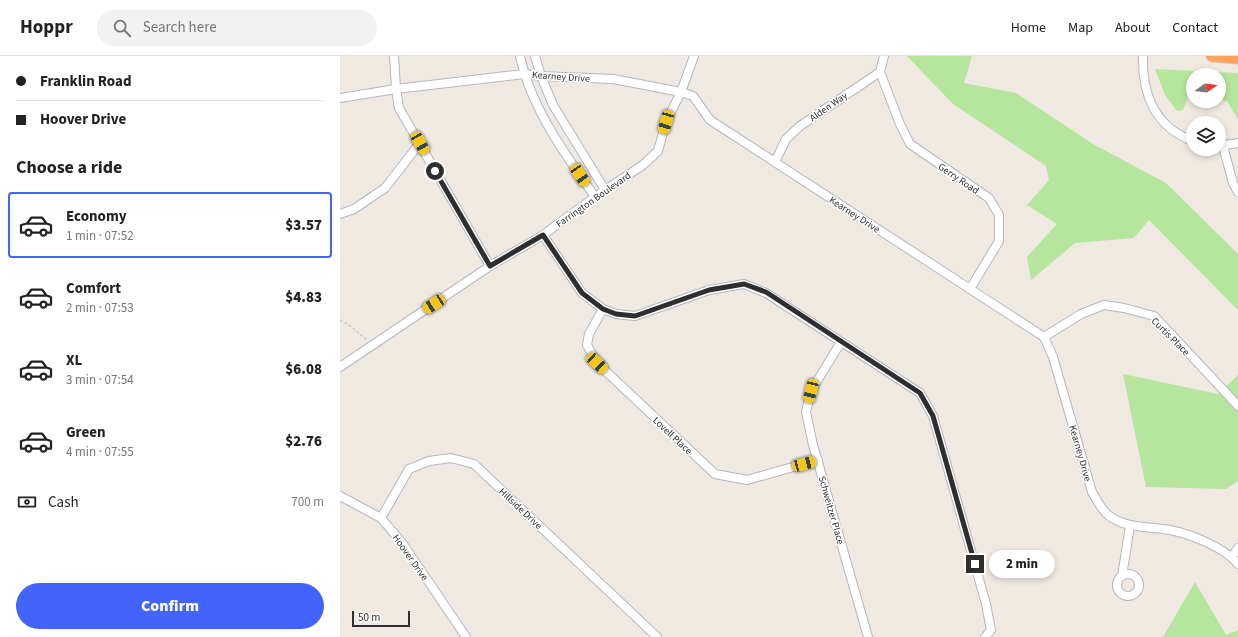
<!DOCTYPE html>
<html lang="en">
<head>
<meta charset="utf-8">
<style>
	body { margin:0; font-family:"Source Sans 3",sans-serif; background:#f2f2f2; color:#222; height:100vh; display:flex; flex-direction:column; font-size:15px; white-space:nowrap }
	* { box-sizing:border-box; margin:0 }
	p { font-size:13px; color:#767676 }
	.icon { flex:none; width:22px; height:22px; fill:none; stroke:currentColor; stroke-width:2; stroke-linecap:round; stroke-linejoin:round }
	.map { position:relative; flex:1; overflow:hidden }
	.details { display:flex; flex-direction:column; background:#fff; width:340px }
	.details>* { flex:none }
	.guide { display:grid; align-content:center; height:88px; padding:0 16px; background:#fff }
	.needle { width:26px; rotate:76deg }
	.buttons { position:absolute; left:846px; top:12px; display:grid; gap:8px }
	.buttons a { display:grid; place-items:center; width:40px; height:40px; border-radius:50%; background:#fff; box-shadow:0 2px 6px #0003; font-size:20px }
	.scale { position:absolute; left:12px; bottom:10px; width:58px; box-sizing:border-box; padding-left:4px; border:2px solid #2e2e2e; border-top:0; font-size:11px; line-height:14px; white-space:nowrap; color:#2e2e2e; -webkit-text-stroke:3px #fff; paint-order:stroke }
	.end { position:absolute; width:18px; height:18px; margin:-9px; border:5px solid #2e2e2e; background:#fff; box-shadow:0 0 0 2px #fff }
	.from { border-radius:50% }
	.bubble { position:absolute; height:28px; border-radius:14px; background:#fff; box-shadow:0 2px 6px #0003; font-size:13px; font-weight:800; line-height:28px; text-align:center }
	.car { position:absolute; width:12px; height:24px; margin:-12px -6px; border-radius:5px; box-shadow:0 0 3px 1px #0007; background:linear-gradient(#f5c518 24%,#345 0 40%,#f5c518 0 76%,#345 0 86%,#f5c518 0) }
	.guide b { display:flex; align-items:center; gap:14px; height:38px; font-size:15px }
	.guide b+b { border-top:1px solid #e0e0e0 }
	.guide i { width:10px; height:10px; background:#222 }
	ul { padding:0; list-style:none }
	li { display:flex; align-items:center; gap:12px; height:66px; margin:0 8px 6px; padding:0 8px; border:2px solid transparent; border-radius:4px }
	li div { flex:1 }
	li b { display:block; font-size:15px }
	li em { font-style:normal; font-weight:800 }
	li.selected { border-color:#4264fb }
	li>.icon { width:36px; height:36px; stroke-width:1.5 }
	h2 { padding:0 16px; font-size:18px; line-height:48px }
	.pay { display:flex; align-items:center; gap:10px; height:44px; padding:0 16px; font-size:15px }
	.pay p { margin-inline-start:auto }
	.cta { display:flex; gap:8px; margin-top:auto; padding:8px 16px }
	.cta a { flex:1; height:46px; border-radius:24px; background:#4264fb; color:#fff; font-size:16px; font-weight:800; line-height:46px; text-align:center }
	header { display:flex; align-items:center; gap:24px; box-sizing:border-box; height:56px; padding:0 20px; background:#fff; border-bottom:1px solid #e0e0e0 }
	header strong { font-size:19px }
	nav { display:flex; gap:22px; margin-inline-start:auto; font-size:14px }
	.search { width:280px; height:36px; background:#f2f2f2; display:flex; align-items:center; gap:10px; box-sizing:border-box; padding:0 14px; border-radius:22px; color:#767676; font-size:15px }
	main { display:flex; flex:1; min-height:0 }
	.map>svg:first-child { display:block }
	.green { fill:#b6e59e }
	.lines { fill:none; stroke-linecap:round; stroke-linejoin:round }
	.minor-casing { stroke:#b4b7c1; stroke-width:10 }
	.highway-casing { stroke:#c9c9c9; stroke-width:13 }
	.path { stroke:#c9c9c9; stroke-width:1.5; stroke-dasharray:3 2; stroke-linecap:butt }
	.minor { stroke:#fff; stroke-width:8 }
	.highway { stroke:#ffa35c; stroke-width:11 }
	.route { stroke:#2e2e2e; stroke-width:5 }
	.labels { text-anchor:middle; stroke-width:3; stroke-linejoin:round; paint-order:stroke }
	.street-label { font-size:10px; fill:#2e2e2e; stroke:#fff }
</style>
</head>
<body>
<header>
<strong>Hoppr</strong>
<div class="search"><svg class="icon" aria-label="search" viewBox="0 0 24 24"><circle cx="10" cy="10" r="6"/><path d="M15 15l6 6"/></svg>Search here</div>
<nav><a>Home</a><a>Map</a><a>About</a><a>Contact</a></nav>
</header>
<main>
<section class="details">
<div class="guide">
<b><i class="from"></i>Franklin Road</b>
<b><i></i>Hoover Drive</b>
</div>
<h2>Choose a ride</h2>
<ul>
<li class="selected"><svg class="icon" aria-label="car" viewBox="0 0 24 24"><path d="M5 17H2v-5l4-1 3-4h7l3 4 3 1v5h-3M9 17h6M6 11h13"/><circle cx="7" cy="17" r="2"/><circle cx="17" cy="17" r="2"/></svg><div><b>Economy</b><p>1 min · 07:52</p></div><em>$3.57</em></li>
<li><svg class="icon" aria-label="car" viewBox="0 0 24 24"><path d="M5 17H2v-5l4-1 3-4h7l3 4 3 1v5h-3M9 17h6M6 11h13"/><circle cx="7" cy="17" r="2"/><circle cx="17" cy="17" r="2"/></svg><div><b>Comfort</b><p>2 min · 07:53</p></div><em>$4.83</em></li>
<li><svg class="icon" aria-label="car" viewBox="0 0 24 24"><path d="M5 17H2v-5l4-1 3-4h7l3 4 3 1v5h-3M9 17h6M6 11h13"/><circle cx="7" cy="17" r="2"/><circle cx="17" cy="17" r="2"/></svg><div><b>XL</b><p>3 min · 07:54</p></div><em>$6.08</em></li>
<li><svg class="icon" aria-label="car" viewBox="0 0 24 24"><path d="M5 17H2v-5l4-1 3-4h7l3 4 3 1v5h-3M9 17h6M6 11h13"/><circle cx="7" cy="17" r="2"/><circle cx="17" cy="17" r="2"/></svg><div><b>Green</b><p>4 min · 07:55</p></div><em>$2.76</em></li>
</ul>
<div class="pay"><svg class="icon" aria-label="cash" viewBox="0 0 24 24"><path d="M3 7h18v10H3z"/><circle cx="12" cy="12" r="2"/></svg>Cash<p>700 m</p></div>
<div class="cta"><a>Confirm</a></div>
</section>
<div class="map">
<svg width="898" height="581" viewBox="0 0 898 581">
	<rect width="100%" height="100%" fill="#efe9e1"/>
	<g class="green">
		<path d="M 567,0 L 632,0 L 624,27 L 676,37 L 753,88 L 826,127 L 898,198 L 898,254 L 809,164 L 794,182 L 735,187 L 691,224 L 687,201 L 717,168 L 687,149 L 709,124 L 706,110 L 613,48 Z"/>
		<path d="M 815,13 L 898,17 L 898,63 L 887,45 L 879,44 L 879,19 L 853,19 L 853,39 L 849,39 L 843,54 L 837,55 L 825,39 Z"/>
		<path d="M 783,318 L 878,338 L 898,319 L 898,425 L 886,433 L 806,431 Z"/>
		<path d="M 855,526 L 886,579 L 898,574 L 898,581 L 823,581 Z"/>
	</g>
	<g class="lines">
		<defs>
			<g id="minor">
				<path d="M 54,0 L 56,33 L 59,52 L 150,210"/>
				<path d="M 180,0 C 191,52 225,98 255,141"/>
				<path d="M 195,0 L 201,20 L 213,49 L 265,134"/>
				<path d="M 803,0 C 802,38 815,71 853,85"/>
				<path d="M 540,16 L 560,68 L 570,88 L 649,142 L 659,159 L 659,185 L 630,233"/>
				<path d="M 0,42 L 56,33 L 184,18 L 201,20 L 273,23 L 341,36 L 353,40 L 370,64 L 704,281 L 713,301 L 752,436 C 757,444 761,453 768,459 C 786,473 809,470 830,474 C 851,478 885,492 898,508"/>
				<path d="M 879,90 L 898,87"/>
				<path d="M 883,90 L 893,127 L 898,136"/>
				<path d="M 435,106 L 446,83 L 460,70 L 540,16 L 544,0"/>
				<path d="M 0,158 L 14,153 L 45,132 L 80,87"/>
				<path d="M 203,179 L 242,237 L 263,253 L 276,258 L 295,260 L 369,234 L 404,228 L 426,237 L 580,337 L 593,360 L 646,548 L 651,574 L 645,581"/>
				<path d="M 263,253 L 249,278 L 247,289 L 257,307 L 375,418 L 407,424 L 478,404"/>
				<path d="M 704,281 L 741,258 L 764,249 L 784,252 L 814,260 L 888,339 L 898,350"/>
				<path d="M 501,286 L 471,335 L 466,356 L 473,389 L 528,581"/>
				<path d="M 0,311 L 150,210 L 203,179 L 255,141 L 303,109 L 318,95 L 326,66 L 341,36 L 354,0"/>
				<path d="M 0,440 L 41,462 L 63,488 L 126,581"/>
				<path d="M 41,462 L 69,413 L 89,405 L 111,402 L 134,408 L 317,581"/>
				<path d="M 892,501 L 898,492"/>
				<circle cx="788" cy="529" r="11"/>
				<path d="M 782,520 L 790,470"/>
			</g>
			<path id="highway" d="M 872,0 L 898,2"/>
		</defs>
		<use href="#minor" class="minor-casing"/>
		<use href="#highway" class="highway-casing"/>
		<path class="path" d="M 0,264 L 9,269 L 27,284"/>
		<use href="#minor" class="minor"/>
		<use href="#highway" class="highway"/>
	</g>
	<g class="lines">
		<path class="route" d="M 95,115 L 150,210 L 203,179 L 242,237 L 263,253 L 276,258 L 295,260 L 369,234 L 404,228 L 426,236 L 580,337 L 593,360 L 635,508"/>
	</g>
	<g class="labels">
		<g class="street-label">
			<text transform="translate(221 20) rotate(4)" y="4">Kearney Drive</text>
			<text transform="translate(488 50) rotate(-35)" y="4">Alden Way</text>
			<text transform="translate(619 122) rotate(34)" y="4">Gerry Road</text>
			<text transform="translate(253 143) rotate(-35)" y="4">Farrington Boulevard</text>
			<text transform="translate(515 158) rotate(33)" y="4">Kearney Drive</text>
			<text transform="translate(831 280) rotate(45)" y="4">Curtis Place</text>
			<text transform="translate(333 379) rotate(43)" y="4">Lovell Place</text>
			<text transform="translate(741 397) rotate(74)" y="4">Kearney Drive</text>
			<text transform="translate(181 452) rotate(43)" y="4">Hillside Drive</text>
			<text transform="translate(492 454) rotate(74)" y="4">Schweitzer Place</text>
			<text transform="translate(71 501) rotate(55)" y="4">Hoover Drive</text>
		</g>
	</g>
</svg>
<div class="buttons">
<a><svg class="needle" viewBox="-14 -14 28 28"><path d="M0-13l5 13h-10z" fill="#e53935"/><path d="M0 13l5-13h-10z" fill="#767676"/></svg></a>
<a><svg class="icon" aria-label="layers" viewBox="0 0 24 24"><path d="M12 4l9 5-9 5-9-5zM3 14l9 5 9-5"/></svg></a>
</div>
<div class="scale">50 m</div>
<i class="end from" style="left:95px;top:115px"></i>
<i class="end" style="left:635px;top:508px"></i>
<div class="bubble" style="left:649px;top:494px;width:66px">2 min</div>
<i class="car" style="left:326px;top:66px;rotate:196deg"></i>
<i class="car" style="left:80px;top:87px;rotate:150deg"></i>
<i class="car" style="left:240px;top:119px;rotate:146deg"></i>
<i class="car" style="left:94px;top:248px;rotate:237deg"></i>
<i class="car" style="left:257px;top:307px;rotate:133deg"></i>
<i class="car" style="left:471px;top:335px;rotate:194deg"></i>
<i class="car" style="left:464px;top:408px;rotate:75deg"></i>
</div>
</main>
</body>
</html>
